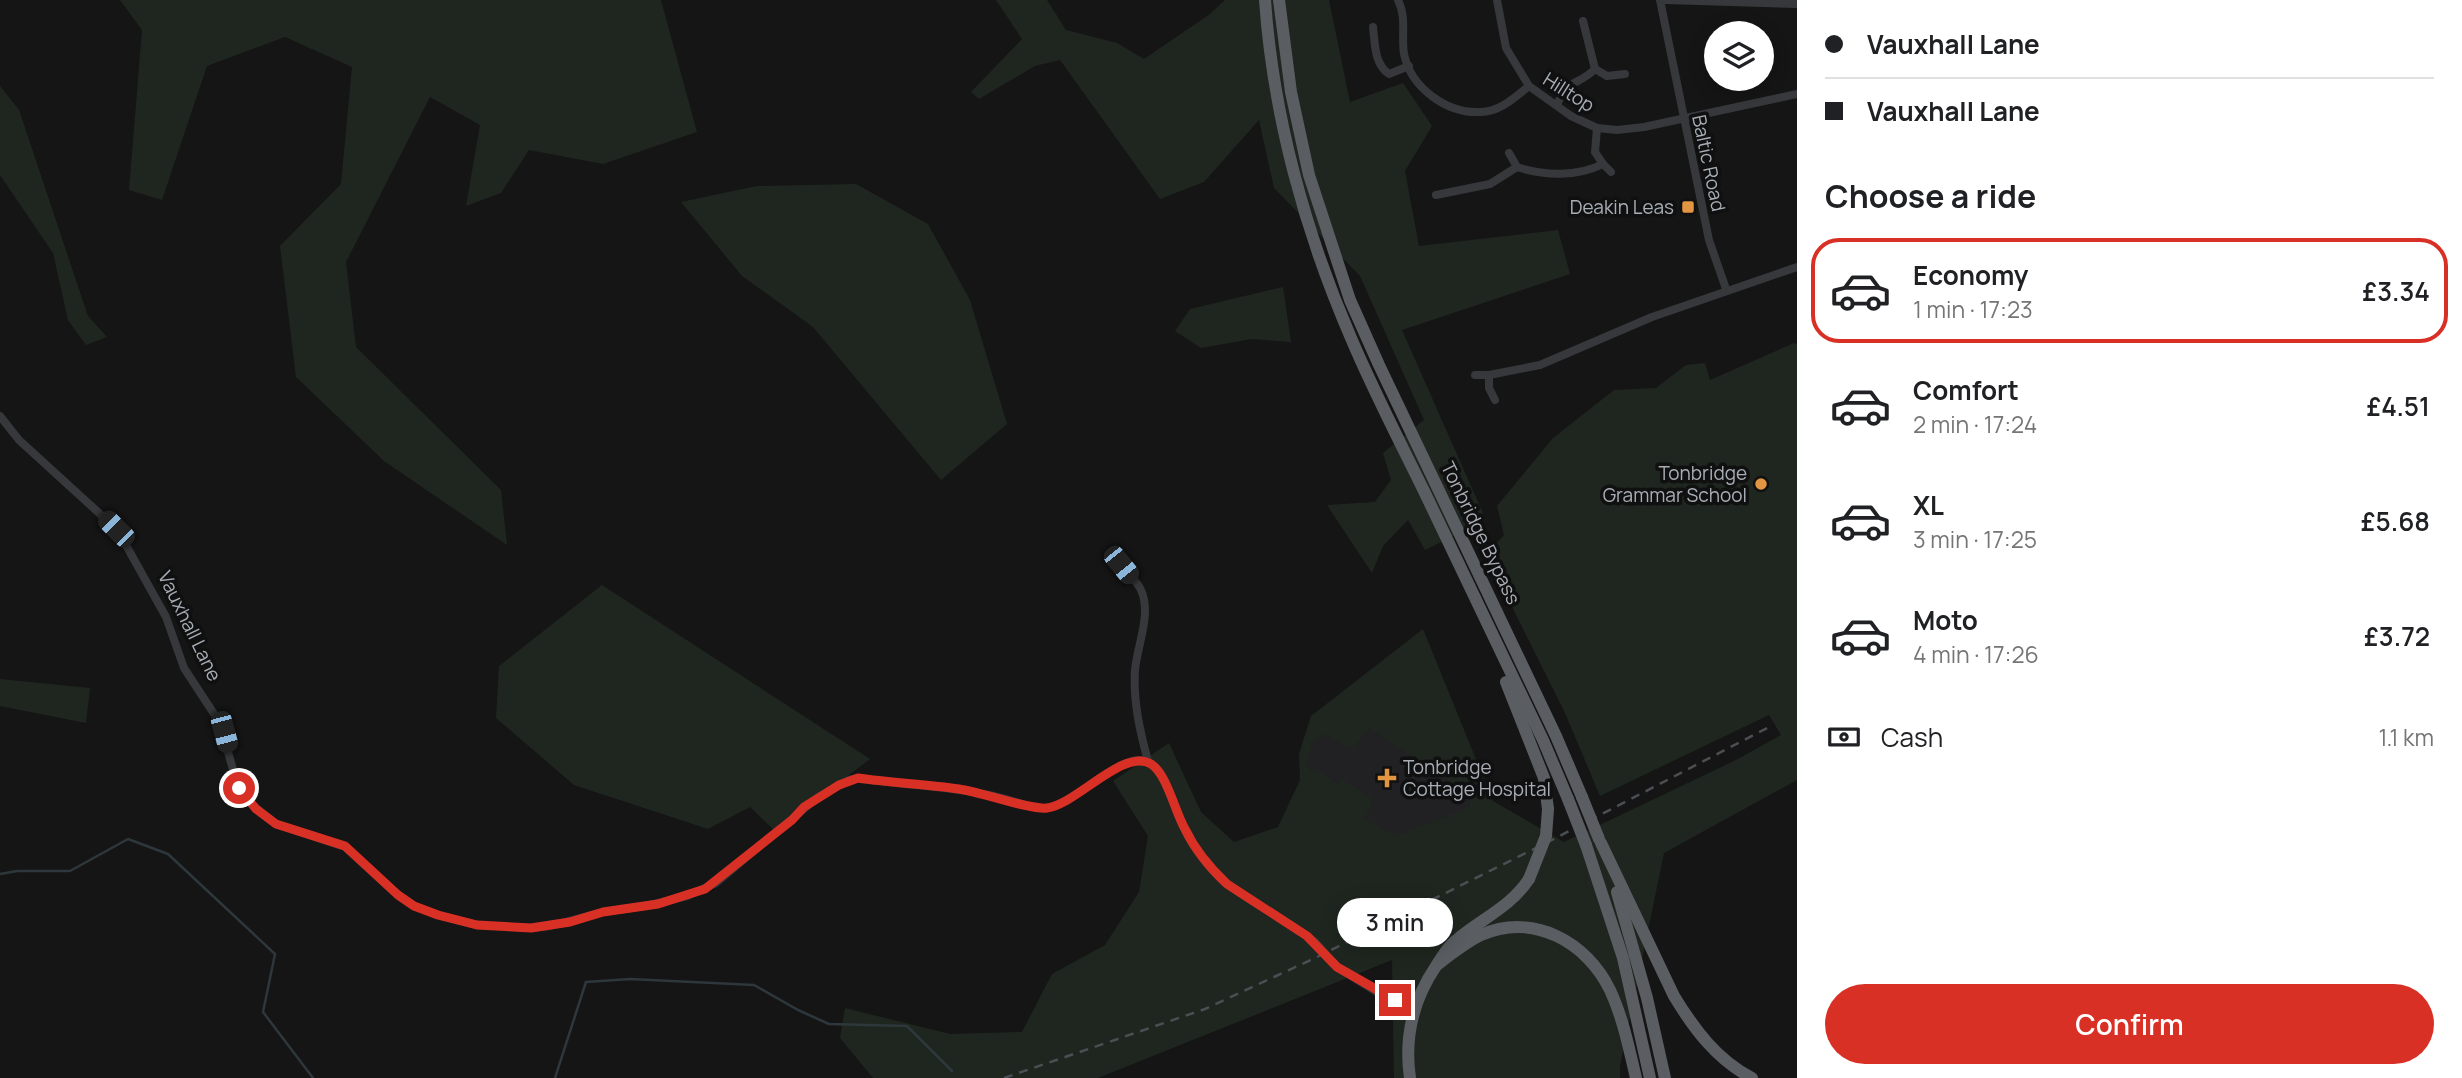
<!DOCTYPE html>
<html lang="en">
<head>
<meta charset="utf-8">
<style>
	body { margin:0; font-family:Manrope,sans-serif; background:#f6f6f6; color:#202124; height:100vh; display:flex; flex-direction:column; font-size:26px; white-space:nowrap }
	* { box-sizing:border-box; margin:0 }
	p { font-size:23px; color:#757577 }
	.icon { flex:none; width:38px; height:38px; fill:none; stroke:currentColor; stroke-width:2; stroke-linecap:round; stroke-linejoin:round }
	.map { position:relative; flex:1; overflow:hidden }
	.sheet { display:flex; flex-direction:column; background:#fff; width:665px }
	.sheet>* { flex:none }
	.hud { display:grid; align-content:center; height:154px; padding:0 28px; background:#fff }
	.buttons { position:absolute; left:1704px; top:21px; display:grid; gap:14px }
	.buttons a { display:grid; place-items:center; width:70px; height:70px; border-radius:50%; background:#fff; box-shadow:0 4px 18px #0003; font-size:35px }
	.end { position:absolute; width:32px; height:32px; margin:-16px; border:9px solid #d93025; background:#fff; box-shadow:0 0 0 4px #fff }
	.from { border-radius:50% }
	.bubble { position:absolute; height:49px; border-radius:24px; background:#fff; box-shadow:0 4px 18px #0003; font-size:23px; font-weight:600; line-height:49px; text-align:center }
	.car { position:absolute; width:21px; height:42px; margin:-21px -10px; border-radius:9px; box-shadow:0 0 5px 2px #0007; background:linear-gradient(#222 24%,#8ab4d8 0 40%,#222 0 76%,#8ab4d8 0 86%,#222 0) }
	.hud b { display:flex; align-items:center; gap:24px; height:66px; font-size:26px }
	.hud b+b { border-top:2px solid #e0e0e0 }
	.hud i { width:18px; height:18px; background:#202124 }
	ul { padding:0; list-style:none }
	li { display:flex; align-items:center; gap:21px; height:105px; margin:0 14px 10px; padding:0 14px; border:4px solid transparent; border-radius:28px }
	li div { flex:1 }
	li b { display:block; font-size:26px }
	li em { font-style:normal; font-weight:600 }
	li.on { border-color:#d93025 }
	li>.icon { width:63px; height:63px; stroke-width:1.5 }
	h2 { padding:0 28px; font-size:32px; line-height:84px }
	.pay { display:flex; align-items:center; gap:18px; height:77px; padding:0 28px; font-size:26px }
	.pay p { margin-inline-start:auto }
	.button { display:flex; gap:14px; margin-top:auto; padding:14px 28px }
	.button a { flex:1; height:80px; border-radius:42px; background:#d93025; color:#fff; font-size:28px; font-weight:600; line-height:80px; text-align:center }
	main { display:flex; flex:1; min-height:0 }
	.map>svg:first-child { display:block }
	.built { fill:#212123 }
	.green { fill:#1f261f; fill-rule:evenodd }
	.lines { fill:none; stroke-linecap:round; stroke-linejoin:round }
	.stream { stroke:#2e373b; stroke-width:2.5 }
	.minor { stroke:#36383b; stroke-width:8 }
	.trunk { stroke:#5a5e63; stroke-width:12 }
	.rail { stroke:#4b4e52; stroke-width:2.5; stroke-dasharray:9 7; stroke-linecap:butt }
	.minor-bridge { stroke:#36383b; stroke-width:8 }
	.trunk-bridge { stroke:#5a5e63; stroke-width:12 }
	.route { stroke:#d93025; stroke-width:9 }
	.poi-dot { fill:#e29641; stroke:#101011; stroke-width:2.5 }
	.labels { text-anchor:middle; stroke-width:7; stroke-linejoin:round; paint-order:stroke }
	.street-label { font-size:19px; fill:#a8aeb5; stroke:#101011 }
	.poi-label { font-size:19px; fill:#a8aeb5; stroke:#101011; text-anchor:end }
</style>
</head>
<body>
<main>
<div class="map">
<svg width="1797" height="1078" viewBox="0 0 1797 1078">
	<rect width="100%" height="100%" fill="#151516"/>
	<path class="built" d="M 1417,660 L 1487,814 L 1372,865 L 1299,791 L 1313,728 Z"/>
	<g class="green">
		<path d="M 120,0 L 661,0 L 697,132 L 603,164 L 529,150 L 501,193 L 466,206 L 480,125 L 430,97 L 346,262 L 356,347 L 501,490 L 507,545 L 384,461 L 296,377 L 280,246 L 341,184 L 352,67 L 285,37 L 207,66 L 162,200 L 129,190 L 142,30 Z"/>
		<path d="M 996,0 L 1047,0 L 1066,30 L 1117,43 L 1144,59 L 1210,14 L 1225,0 L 1329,0 L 1350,102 L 1403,83 L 1432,126 L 1405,171 L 1419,246 L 1558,230 L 1570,274 L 1402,330 L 1486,520 L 1425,550 L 1408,520 L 1383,546 L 1372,573 L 1327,505 L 1375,502 L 1391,480 L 1383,453 L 1424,420 L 1360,276 L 1274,188 L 1259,120 L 1204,182 L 1160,199 L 1060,60 L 1035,66 L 979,99 L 971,92 L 1022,39 Z"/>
		<path d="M 0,86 L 19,110 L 88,316 L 107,337 L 86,345 L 68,320 L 53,253 L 0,175 Z"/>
		<path d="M 856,184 L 928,224 L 970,300 L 1007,424 L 941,480 L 813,327 L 742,276 L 681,202 L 757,186 Z"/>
		<path d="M 1283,287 L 1291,342 L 1252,339 L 1201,348 L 1175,331 L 1190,309 Z"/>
		<path d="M 1794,343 L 1797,344 L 1797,780 L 1664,853 L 1620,1066 L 1620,1078 L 1394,1078 L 1392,960 L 1098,1078 L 873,1078 L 840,1038 L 845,1008 L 950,1034 L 1022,1032 L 1052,974 L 1105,945 L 1139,892 L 1148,836 L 1113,781 L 1169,743 L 1201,812 L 1234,842 L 1278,827 L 1300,780 L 1299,754 L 1311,716 L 1423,629 L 1493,801 L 1564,842 L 1736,760 L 1781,735 L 1769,715 L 1600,796 L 1565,713 L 1486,555 L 1504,535 L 1497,506 L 1553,438 L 1614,390 L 1656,388 L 1686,365 L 1705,363 L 1710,380 ZM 1369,728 L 1466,792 L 1470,807 L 1396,836 L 1364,819 L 1372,804 L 1370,797 L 1342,779 L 1338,784 L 1317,770 L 1315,773 L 1306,766 L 1314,740 L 1327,734 L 1348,748 L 1355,746 Z"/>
		<path d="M 602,585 L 870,759 L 775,831 L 750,807 L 708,829 L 574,785 L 496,718 L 499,666 Z"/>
		<path d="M 0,679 L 90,688 L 86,723 L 0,706 Z"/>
	</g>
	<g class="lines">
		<g class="stream">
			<path d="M 0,874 L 17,871 L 70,871 L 128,839 L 168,854 L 275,954 L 263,1012 L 313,1078"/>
			<path d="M 555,1078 L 586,982 L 630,979 L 754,985 L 798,1010 L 829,1024 L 907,1026 L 952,1071"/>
		</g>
		<g class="minor">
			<path d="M 1398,0 C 1407,18 1401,35 1404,54 C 1411,88 1447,114 1481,112 C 1500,112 1515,97 1529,86"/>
			<path d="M 1497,0 L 1506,48 L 1529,86 L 1571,116 L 1597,128 L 1617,130 L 1644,127 L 1797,94"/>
			<path d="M 1660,0 L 1709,240 L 1726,289"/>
			<path d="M 1665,0 L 1797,4"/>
			<path d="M 1373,27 C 1375,43 1374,64 1389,74 L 1409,66"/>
			<path d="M 1595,69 L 1607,76 L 1625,74"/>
			<path d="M 1557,105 C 1568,78 1578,86 1595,69 L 1583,21"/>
			<path d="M 1509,153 L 1517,167"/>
			<path d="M 1603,164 L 1611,172"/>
			<path d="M 1436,195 L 1490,184 L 1517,167 C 1544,176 1577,177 1603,164 L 1595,152 L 1597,128"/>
			<path d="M 1475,375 L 1489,375"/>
			<path d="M 1495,400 L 1489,388 L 1489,375 L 1540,365 L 1652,317 L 1797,267"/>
			<path d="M 0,416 L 19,440 L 99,513 L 122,538 L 166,617 L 184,668 L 220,723 L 235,777 L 248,801 L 276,824 L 345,847 L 398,895 L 414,906 L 437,915 L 477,925 L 531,928 L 550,926 L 603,912 L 646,906 L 687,896 L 716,883 L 817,798 L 849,780 L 858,778 C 908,786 957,786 1006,799 C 1020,803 1037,811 1052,807 C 1079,800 1121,753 1146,761 C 1166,767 1176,816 1187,834 C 1198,851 1210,871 1227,884 C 1255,905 1287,920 1315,942"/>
			<path d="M 1121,565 C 1127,573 1137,581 1141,590 C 1152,614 1137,646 1135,670 C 1133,701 1140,732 1148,761"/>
			<path d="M 1337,967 L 1377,992 L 1415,1007"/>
		</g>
		<g class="trunk">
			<path d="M 1265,0 C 1273,115 1305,232 1351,338 C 1373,390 1399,440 1424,491 C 1464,574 1503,657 1543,740 L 1568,799"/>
			<path d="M 1279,0 L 1291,92 L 1309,175 L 1350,300 L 1379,365 L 1556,736 L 1582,797"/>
			<path d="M 1506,682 L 1544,778 L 1548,809"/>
			<path d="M 1601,843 L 1674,996 C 1694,1029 1717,1060 1752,1078"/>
			<path d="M 1586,845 L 1623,958 L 1650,1078"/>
			<path d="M 1617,892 L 1647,998 L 1665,1078"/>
			<path d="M 1437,965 C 1451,954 1465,943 1481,935 C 1533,912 1587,942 1610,990 C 1623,1018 1629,1048 1636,1078"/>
			<path d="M 1410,1078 C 1404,1037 1413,1000 1436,966 C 1444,954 1449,945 1460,937 C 1485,917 1511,906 1529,879"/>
		</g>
		<path class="rail" d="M 1004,1078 L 1205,1009 L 1315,958 L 1550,841 L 1771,726"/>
		<path class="minor-bridge" d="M 1315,942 L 1337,967"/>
		<g class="trunk-bridge">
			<path d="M 1582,797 L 1599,839"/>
			<path d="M 1568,799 L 1586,845"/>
			<path d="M 1529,879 L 1546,836 L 1548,809"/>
		</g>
	</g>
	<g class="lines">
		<path class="route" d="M 239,788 L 256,809 L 276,824 L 345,846 L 398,895 L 414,906 L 438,915 L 477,925 L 531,928 L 570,922 L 603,912 L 658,904 L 705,889 L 792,820 L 804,807 L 839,785 L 858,778 C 892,783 926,784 959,789 C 981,792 1030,810 1047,808 C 1077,804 1124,747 1151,764 C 1167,774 1175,812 1185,829 C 1195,850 1210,868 1227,884 L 1307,936 L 1337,967 L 1395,1000"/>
	</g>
	<g class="poi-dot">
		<rect x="1681" y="200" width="14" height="14" rx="3.5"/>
		<circle cx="1761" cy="484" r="7"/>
		<path d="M1383.5 767.5h7v7h7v7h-7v7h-7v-7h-7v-7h7z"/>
	</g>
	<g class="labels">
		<g class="street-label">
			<text transform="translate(1569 92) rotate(32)" y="7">Hilltop</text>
			<text transform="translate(1709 163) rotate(78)" y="7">Baltic Road</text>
			<text transform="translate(1481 533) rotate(64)" y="7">Tonbridge Bypass</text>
			<text transform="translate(190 626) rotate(64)" y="7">Vauxhall Lane</text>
		</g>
		<g class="poi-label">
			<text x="1674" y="214">Deakin Leas</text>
			<text x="1747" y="480">Tonbridge<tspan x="1747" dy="22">Grammar School</tspan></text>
			<text x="1403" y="774" text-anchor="start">Tonbridge<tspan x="1403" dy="22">Cottage Hospital</tspan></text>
		</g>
	</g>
</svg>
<div class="buttons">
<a><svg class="icon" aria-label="layers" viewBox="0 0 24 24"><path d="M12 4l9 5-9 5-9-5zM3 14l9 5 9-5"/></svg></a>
</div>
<i class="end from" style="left:239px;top:788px"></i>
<i class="end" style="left:1395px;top:1000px"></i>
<div class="bubble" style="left:1337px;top:898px;width:116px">3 min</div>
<i class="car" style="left:116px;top:529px;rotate:315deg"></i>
<i class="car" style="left:1121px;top:565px;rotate:141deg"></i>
<i class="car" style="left:224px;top:732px;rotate:165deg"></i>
</div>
<section class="sheet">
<div class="hud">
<b><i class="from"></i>Vauxhall Lane</b>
<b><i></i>Vauxhall Lane</b>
</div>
<h2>Choose a ride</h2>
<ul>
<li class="on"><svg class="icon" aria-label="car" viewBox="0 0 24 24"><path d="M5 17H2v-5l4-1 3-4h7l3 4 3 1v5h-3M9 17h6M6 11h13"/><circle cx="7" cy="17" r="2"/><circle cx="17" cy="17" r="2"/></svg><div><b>Economy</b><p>1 min · 17:23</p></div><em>£3.34</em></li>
<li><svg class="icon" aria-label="car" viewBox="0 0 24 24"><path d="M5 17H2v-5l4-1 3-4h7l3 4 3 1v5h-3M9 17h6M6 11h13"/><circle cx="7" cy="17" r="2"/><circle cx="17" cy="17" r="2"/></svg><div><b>Comfort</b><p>2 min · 17:24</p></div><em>£4.51</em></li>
<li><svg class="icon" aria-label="car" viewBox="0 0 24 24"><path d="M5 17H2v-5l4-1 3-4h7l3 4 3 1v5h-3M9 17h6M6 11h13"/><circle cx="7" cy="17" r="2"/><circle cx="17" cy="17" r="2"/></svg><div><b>XL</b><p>3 min · 17:25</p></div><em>£5.68</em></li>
<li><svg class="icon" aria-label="car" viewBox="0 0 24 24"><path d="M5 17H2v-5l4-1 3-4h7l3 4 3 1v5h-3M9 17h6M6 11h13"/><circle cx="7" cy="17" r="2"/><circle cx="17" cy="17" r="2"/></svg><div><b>Moto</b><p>4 min · 17:26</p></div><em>£3.72</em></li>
</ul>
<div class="pay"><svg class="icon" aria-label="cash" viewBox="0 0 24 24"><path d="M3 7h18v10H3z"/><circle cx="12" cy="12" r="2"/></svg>Cash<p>1.1 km</p></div>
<div class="button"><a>Confirm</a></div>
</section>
</main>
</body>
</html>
